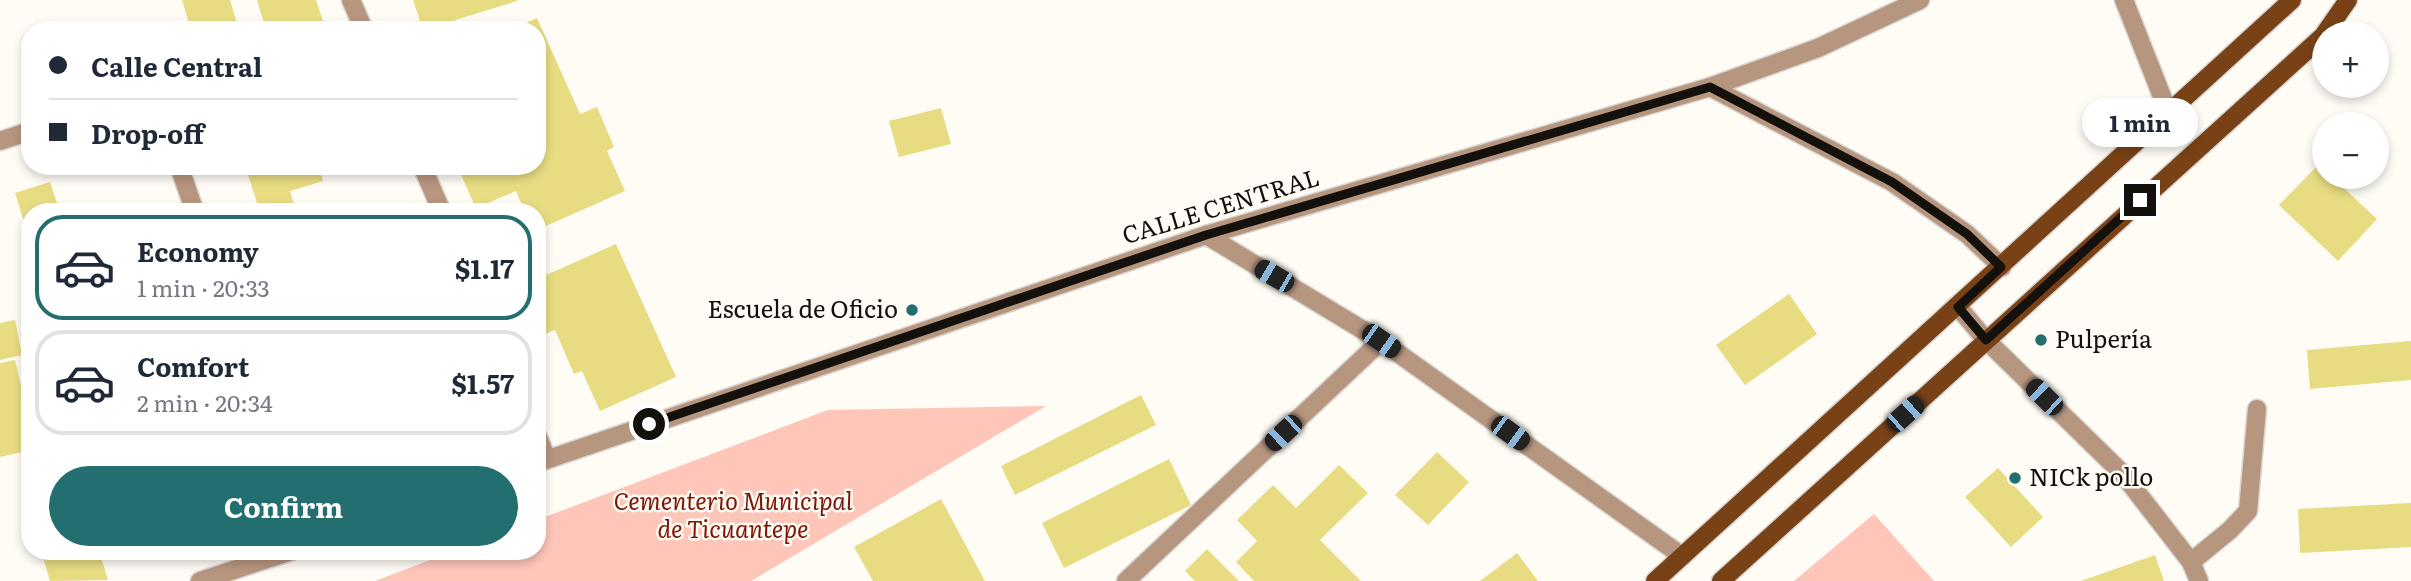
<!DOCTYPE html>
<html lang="en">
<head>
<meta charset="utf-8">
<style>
	body { margin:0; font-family:Literata,serif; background:#f6f6f7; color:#1f2937; height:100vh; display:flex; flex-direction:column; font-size:26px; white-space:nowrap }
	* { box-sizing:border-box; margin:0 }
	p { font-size:23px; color:#747a83 }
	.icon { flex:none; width:38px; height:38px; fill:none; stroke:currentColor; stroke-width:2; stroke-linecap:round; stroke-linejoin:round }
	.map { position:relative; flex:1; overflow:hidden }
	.panel { position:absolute; left:21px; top:203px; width:525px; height:357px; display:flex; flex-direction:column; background:#fff; border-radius:28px; box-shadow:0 4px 10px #0003 }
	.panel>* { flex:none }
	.banner { position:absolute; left:21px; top:21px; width:525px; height:154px; border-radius:28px; box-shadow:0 4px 10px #0003; display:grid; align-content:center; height:154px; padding:0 28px; background:#fff }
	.controls { position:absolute; left:2312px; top:21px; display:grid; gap:14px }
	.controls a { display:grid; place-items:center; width:77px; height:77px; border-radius:50%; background:#fff; box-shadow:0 4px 10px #0003; font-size:35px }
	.end { position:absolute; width:32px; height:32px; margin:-16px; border:9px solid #14100c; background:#fff; box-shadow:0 0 0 4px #fff }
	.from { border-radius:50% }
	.bubble { position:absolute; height:49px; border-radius:24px; background:#fff; box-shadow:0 4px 10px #0003; font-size:23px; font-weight:700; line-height:49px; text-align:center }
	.car { position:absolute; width:21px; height:42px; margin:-21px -10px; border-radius:9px; box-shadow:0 0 5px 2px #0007; background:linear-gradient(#222 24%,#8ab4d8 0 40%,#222 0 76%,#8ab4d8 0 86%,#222 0) }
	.banner b { display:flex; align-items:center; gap:24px; height:66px; font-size:26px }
	.banner b+b { border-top:2px solid #e0e1e3 }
	.banner i { width:18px; height:18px; background:#1f2937 }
	ul { padding:12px 0 0; list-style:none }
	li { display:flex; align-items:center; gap:21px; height:105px; margin:0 14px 10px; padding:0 14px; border:4px solid #e0e1e3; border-radius:28px }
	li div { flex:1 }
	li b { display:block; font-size:26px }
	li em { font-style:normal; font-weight:700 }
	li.current { border-color:#236e6e }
	li>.icon { width:63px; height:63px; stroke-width:1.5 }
	.action { display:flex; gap:14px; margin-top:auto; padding:14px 28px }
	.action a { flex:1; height:80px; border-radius:42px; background:#236e6e; color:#fff; font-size:28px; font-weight:700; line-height:80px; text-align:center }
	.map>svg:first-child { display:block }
	.green { fill:#fec5b9 }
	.building { fill:#e8dc83 }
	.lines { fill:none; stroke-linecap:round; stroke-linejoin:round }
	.minor-casing { stroke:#d9d5d0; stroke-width:21 }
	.major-casing { stroke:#d9d5d0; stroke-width:21 }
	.minor { stroke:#b79680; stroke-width:18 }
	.major { stroke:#794216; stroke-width:18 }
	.route { stroke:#14100c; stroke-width:9 }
	.poi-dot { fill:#236e6e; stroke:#fffbf5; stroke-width:2.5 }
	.labels { text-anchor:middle; stroke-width:5; stroke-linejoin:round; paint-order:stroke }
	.street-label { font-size:24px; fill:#14100c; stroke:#fffbf5 }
	.poi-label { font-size:24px; fill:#14100c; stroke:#fffbf5; text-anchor:start }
	.park-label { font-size:24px; font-style:italic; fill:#7e1604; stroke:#fffbf5 }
</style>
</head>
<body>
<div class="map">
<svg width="2411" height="581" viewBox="0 0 2411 581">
	<rect width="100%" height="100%" fill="#fffbf5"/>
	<g class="green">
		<path d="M 1046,406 L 751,581 L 375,581 L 454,551 L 537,551 L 537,520 L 828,410 Z"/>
		<path d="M 1874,514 L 1934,581 L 1794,581 Z"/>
	</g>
	<g class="building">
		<path d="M 182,0 L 230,0 L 239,30 L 191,30 Z"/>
		<path d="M 257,0 L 316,0 L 323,21 L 296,30 L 266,30 Z"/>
		<path d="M 413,0 L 517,0 L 517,1 L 423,30 Z"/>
		<path d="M 537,18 L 580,114 L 597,107 L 614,147 L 607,151 L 625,191 L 537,230 L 537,212 L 525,212 L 516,191 L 476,208 L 457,166 L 537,166 L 537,30 L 510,30 Z"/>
		<path d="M 941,108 L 951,144 L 899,157 L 889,121 Z"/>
		<path d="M 2319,164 L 2324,169 L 2324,177 L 2332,177 L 2377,219 L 2338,261 L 2279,205 Z"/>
		<path d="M 245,166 L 319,166 L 323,181 L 290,191 L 296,212 L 260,212 Z"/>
		<path d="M 50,182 L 60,212 L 30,212 L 29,238 L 15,193 Z"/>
		<path d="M 616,244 L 676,377 L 600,411 L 582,371 L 574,374 L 555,330 L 537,337 L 537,279 Z"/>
		<path d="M 1789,294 L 1817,334 L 1745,385 L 1716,345 Z"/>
		<path d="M 15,320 L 22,355 L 0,360 L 0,323 Z"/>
		<path d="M 2411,341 L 2411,380 L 2310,389 L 2307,350 Z"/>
		<path d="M 15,360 L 25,404 L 30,403 L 30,450 L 0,457 L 0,363 Z"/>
		<path d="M 1141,395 L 1156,425 L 1015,495 L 1001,466 Z"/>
		<path d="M 1437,452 L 1469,482 L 1428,525 L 1395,495 Z"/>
		<path d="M 1169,459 L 1191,505 L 1064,568 L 1042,523 Z"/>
		<path d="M 1339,465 L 1368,493 L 1320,540 L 1361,581 L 1254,581 L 1236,562 L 1257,541 L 1237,520 L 1273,485 L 1296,508 Z"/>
		<path d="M 1998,468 L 2043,517 L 2011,547 L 1965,497 Z"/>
		<path d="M 941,499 L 985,581 L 873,581 L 854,547 Z"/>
		<path d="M 2411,503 L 2411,547 L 2300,553 L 2298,509 Z"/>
		<path d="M 1207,549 L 1239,581 L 1195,581 L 1185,571 Z"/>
		<path d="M 41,551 L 99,551 L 108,580 L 50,581 Z"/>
		<path d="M 1517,553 L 1538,581 L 1480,581 Z"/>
		<path d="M 2155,555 L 2164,581 L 2081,581 Z"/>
	</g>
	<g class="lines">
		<defs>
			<g id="minor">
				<path d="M 351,0 L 364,30"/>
				<path d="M 2124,0 L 2169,114"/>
				<path d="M 1710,87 L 1892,182 L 1967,234 L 2002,267"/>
				<path d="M 0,141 L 30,131"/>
				<path d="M 179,166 L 195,212"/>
				<path d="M 422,166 L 442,212"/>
				<path d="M 1206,235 L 1381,341 L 1682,556"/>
				<path d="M 1958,307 L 1986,340 L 2122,473 L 2191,562 L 2199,581"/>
				<path d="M 537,435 L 547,459"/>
				<path d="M 537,463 L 1206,235 L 1710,87 L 1818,48 L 1920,0"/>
				<path d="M 2191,562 L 2230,530 L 2248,511 L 2257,409"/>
				<path d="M 200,581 L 292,551"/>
				<path d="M 1126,581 L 1381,341"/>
			</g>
			<g id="major">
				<path d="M 2325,33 L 2348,0"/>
				<path d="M 1655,581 L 2292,0"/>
				<path d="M 1721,581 L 2324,35"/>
			</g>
		</defs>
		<use href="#minor" class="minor-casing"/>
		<use href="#major" class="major-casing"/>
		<use href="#minor" class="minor"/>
		<use href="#major" class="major"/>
	</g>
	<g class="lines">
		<path class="route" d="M 649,424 L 1206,235 L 1710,87 L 1892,182 L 1967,234 L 2001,267 L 1958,307 L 1986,340 L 2140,200"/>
	</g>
	<g class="poi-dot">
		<circle cx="912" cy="310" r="7"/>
		<circle cx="2041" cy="340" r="7"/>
		<circle cx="2015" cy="478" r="7"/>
	</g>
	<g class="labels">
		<g class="street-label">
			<text transform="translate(1221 207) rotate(-17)" y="8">CALLE CENTRAL</text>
		</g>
		<g class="poi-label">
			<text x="898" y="318" text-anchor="end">Escuela de Oficio</text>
			<text x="2055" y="348">Pulpería</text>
			<text x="2029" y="486">NICk pollo</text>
		</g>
		<g class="park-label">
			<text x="733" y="510">Cementerio Municipal<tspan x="733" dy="28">de Ticuantepe</tspan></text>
		</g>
	</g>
</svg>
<div class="controls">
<a>+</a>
<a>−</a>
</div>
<i class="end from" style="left:649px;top:424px"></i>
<i class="end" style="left:2140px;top:200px"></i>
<div class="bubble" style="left:2082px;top:98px;width:116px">1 min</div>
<i class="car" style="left:1274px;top:276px;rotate:300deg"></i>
<i class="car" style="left:1381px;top:341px;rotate:125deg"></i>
<i class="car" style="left:2044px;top:397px;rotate:314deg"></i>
<i class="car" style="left:1905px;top:414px;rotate:48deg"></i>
<i class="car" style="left:1283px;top:433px;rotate:227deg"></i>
<i class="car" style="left:1510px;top:433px;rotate:126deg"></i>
<div class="banner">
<b><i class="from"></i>Calle Central</b>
<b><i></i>Drop-off</b>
</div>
<section class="panel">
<ul>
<li class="current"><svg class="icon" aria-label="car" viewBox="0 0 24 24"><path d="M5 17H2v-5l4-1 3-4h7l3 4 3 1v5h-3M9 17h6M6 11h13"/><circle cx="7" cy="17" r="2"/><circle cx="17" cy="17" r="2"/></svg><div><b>Economy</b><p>1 min · 20:33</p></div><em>$1.17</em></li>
<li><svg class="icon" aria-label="car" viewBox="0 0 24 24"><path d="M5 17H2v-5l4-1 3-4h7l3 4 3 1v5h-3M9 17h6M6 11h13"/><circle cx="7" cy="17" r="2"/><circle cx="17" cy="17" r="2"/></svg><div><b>Comfort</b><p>2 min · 20:34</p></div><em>$1.57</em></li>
</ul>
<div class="action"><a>Confirm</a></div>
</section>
</div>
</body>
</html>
